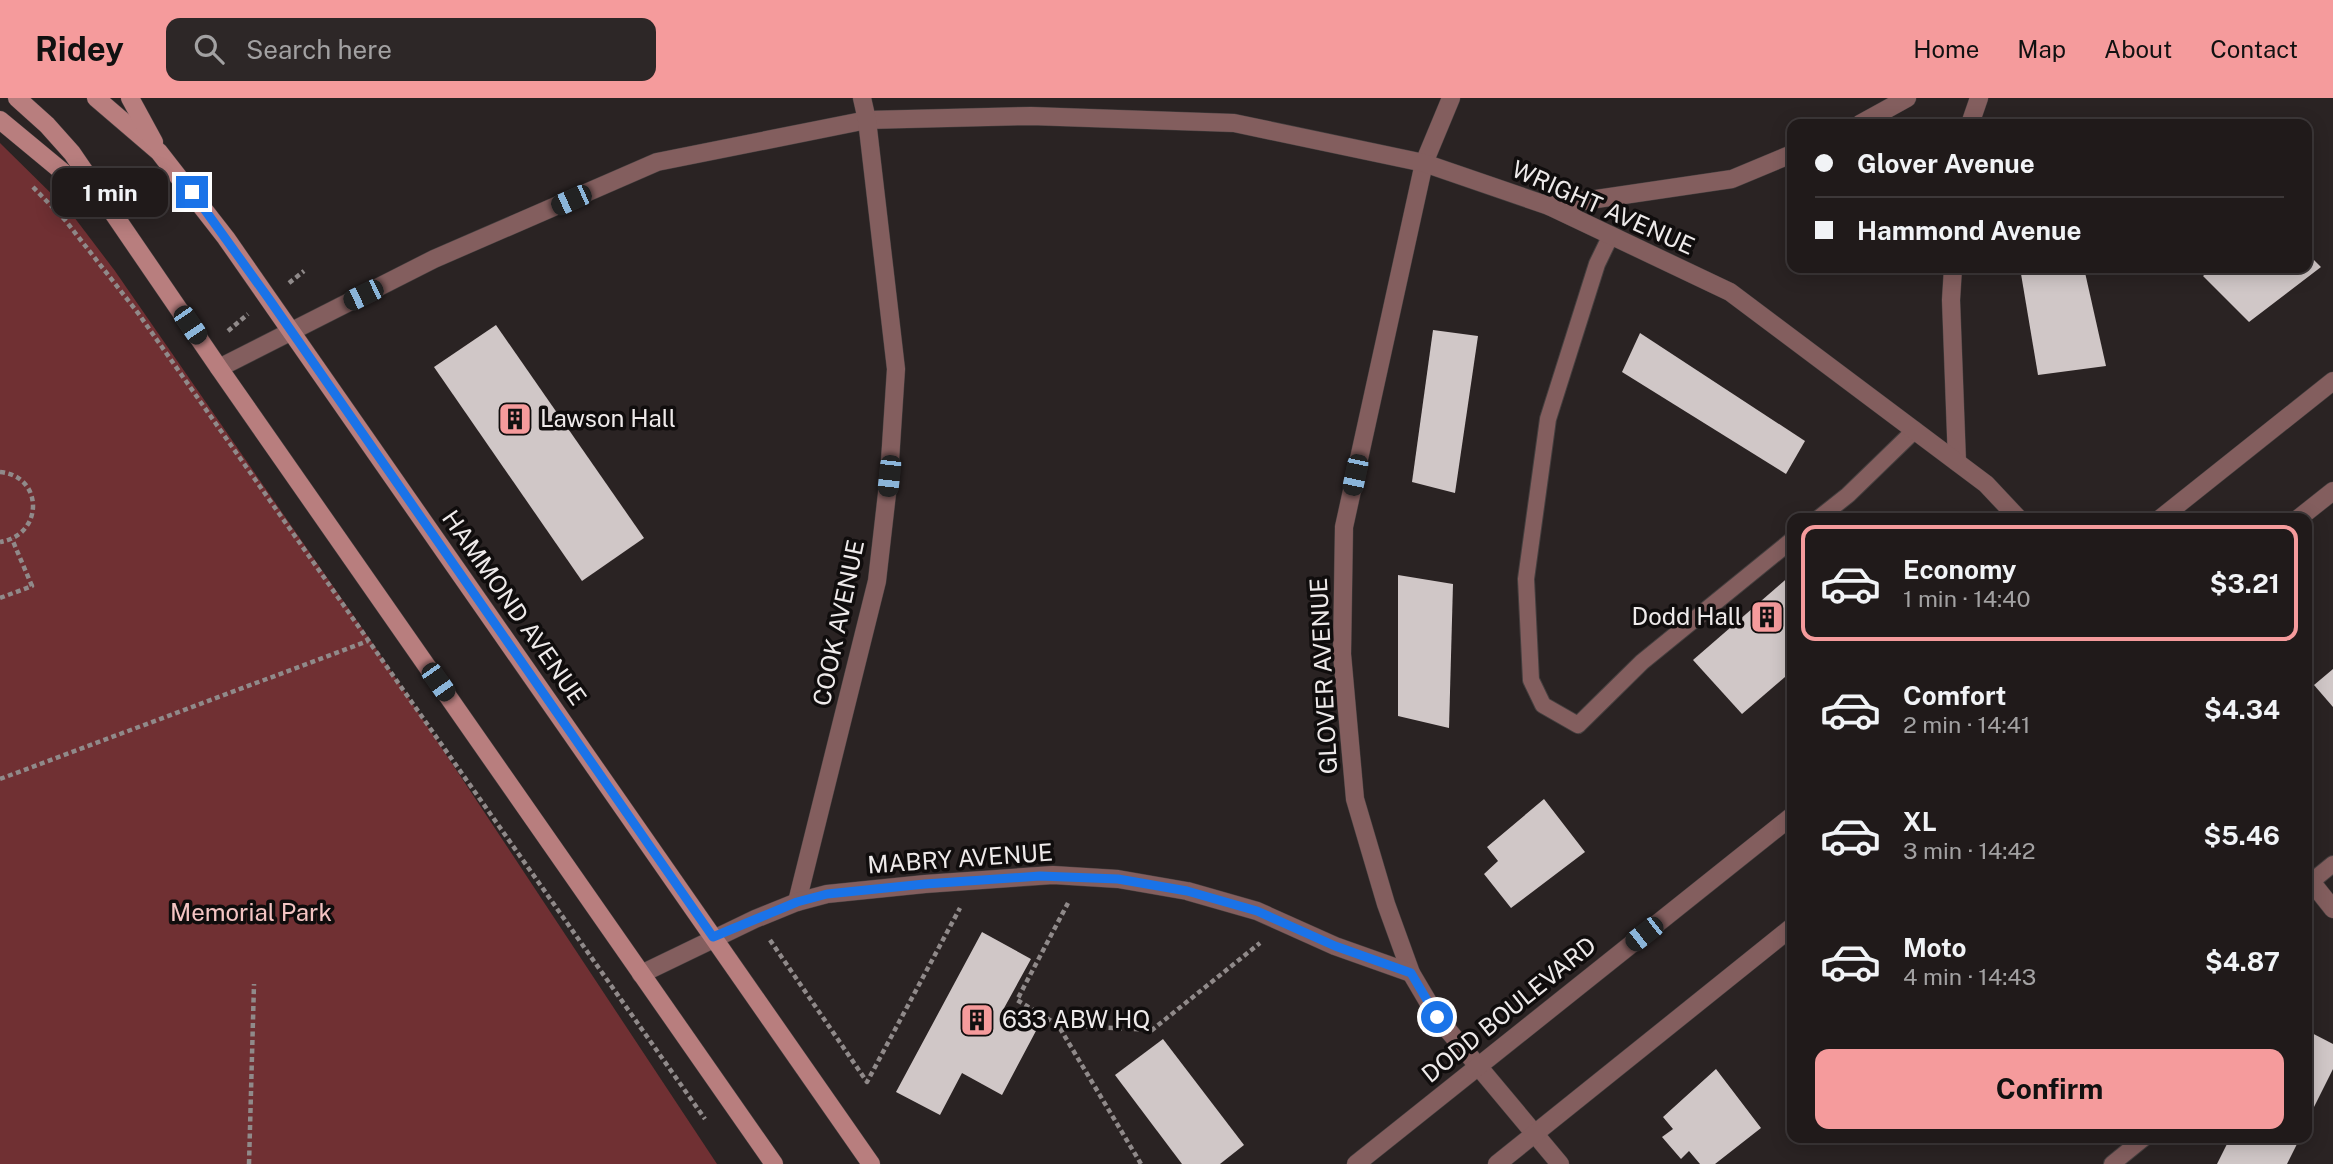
<!DOCTYPE html>
<html lang="en">
<head>
<meta charset="utf-8">
<style>
	body { margin:0; font-family:"Public Sans",sans-serif; background:#2d2727; color:#f1f3f6; height:100vh; display:flex; flex-direction:column; font-size:26px; white-space:nowrap }
	* { box-sizing:border-box; margin:0 }
	p { font-size:23px; color:#a2a1a2 }
	.icon { flex:none; width:38px; height:38px; fill:none; stroke:currentColor; stroke-width:2; stroke-linecap:round; stroke-linejoin:round }
	.map { position:relative; flex:1; overflow:hidden }
	.details { position:absolute; left:1787px; top:415px; width:525px; height:630px; display:flex; flex-direction:column; background:#201a1a; border-radius:14px; box-shadow:0 4px 18px #0003,0 0 0 2px #3d3839 }
	.details>* { flex:none }
	.guide { position:absolute; left:1787px; top:21px; width:525px; height:154px; border-radius:14px; box-shadow:0 4px 18px #0003,0 0 0 2px #3d3839; display:grid; align-content:center; height:154px; padding:0 28px; background:#201a1a }
	.end { position:absolute; width:32px; height:32px; margin:-16px; border:9px solid #1a73e8; background:#fff; box-shadow:0 0 0 4px #fff }
	.from { border-radius:50% }
	.bubble { position:absolute; height:49px; border-radius:14px; background:#201a1a; box-shadow:0 4px 18px #0003,0 0 0 2px #3d3839; font-size:23px; font-weight:700; line-height:49px; text-align:center }
	.car { position:absolute; width:21px; height:42px; margin:-21px -10px; border-radius:9px; box-shadow:0 0 5px 2px #0007; background:linear-gradient(#222 24%,#8ab4d8 0 40%,#222 0 76%,#8ab4d8 0 86%,#222 0) }
	.guide b { display:flex; align-items:center; gap:24px; height:66px; font-size:26px }
	.guide b+b { border-top:2px solid #3d3839 }
	.guide i { width:18px; height:18px; background:#f1f3f6 }
	ul { padding:12px 0 0; list-style:none }
	li { display:flex; align-items:center; gap:21px; height:116px; margin:0 14px 10px; padding:0 14px; border:4px solid transparent; border-radius:14px }
	li div { flex:1 }
	li b { display:block; font-size:26px }
	li em { font-style:normal; font-weight:700 }
	li.on { border-color:#f59b9c }
	li>.icon { width:63px; height:63px; stroke-width:1.5 }
	.cta { display:flex; gap:14px; margin-top:auto; padding:14px 28px }
	.cta a { flex:1; height:80px; border-radius:14px; background:#f59b9c; color:#111; font-size:28px; font-weight:700; line-height:80px; text-align:center }
	header { display:flex; align-items:center; gap:42px; box-sizing:border-box; height:98px; padding:0 35px; background:#f59b9c; color:#111 }
	header strong { font-size:33px }
	nav { display:flex; gap:38px; margin-inline-start:auto; font-size:24px }
	.search { width:490px; height:63px; background:#2d2727; display:flex; align-items:center; gap:18px; box-sizing:border-box; padding:0 24px; border-radius:14px; color:#a2a1a2; font-size:26px }
	.map>svg:first-child { display:block }
	.green { fill:#703033 }
	.building { fill:#d0c7c7 }
	.lines { fill:none; stroke-linecap:round; stroke-linejoin:round }
	.service-casing { stroke:#453f3f; stroke-width:18 }
	.minor-casing { stroke:#453f3f; stroke-width:19 }
	.tertiary-casing { stroke:#453f3f; stroke-width:19 }
	.secondary-casing { stroke:#453f3f; stroke-width:19 }
	.path { stroke:#908a8a; stroke-width:4.5; stroke-dasharray:5 3.5; stroke-linecap:butt }
	.service { stroke:#835e5e; stroke-width:16 }
	.minor { stroke:#835e5e; stroke-width:18 }
	.tertiary { stroke:#835e5e; stroke-width:18 }
	.secondary { stroke:#b87e7e; stroke-width:18 }
	.route { stroke:#1a73e8; stroke-width:9 }
	.labels { text-anchor:middle; stroke-width:7; stroke-linejoin:round; paint-order:stroke }
	.street-label { font-size:24px; fill:#eeeaea; stroke:#100d0d }
	.poi-label { font-size:24px; fill:#eeeaea; stroke:#100d0d; text-anchor:start }
	.park-label { font-size:24px; fill:#f4c4c3; stroke:#100d0d }
</style>
</head>
<body>
<header>
<strong>Ridey</strong>
<div class="search"><svg class="icon" aria-label="search" viewBox="0 0 24 24"><circle cx="10" cy="10" r="6"/><path d="M15 15l6 6"/></svg>Search here</div>
<nav><a>Home</a><a>Map</a><a>About</a><a>Contact</a></nav>
</header>
<div class="map">
<svg width="2333" height="1066" viewBox="0 0 2333 1066">
	<rect width="100%" height="100%" fill="#2a2323"/>
	<path class="green" d="M 0,45 L 71,115 L 115,173 L 371,543 L 717,1066 L 0,1066 Z"/>
	<g class="building">
		<path d="M 2306,154 L 2321,169 L 2249,224 L 2203,178 L 2213,170 L 2306,170 Z"/>
		<path d="M 2020,170 L 2084,170 L 2106,268 L 2038,277 Z"/>
		<path d="M 496,227 L 644,440 L 582,483 L 434,269 Z"/>
		<path d="M 1433,232 L 1478,238 L 1455,395 L 1412,384 Z"/>
		<path d="M 1640,235 L 1805,343 L 1786,376 L 1622,274 Z"/>
		<path d="M 1792,476 L 1792,573 L 1742,616 L 1693,562 Z"/>
		<path d="M 1398,477 L 1453,486 L 1449,630 L 1398,618 Z"/>
		<path d="M 2333,571 L 2333,609 L 2314,587 Z"/>
		<path d="M 1544,701 L 1585,754 L 1511,810 L 1484,776 L 1498,763 L 1487,749 Z"/>
		<path d="M 982,834 L 1031,861 L 1003,912 L 1037,931 L 1002,997 L 962,975 L 940,1017 L 896,994 Z"/>
		<path d="M 2306,932 L 2333,946 L 2333,971 L 2306,1025 Z"/>
		<path d="M 1163,941 L 1244,1047 L 1220,1066 L 1182,1066 L 1115,977 Z"/>
		<path d="M 1716,971 L 1761,1030 L 1715,1066 L 1700,1066 L 1689,1053 L 1681,1061 L 1662,1039 L 1673,1031 L 1663,1019 Z"/>
		<path d="M 2230,1040 L 2300,1040 L 2287,1066 L 2217,1066 Z"/>
	</g>
	<g class="lines">
		<defs>
			<g id="service">
				<path d="M 1611,137 L 1597,166 L 1548,321 L 1526,481 L 1531,582 L 1543,607 L 1578,627 L 1642,564 L 1792,442"/>
				<path d="M 1819,420 L 1848,397 L 1915,332"/>
				<path d="M 2306,788 L 2333,766"/>
				<path d="M 2112,1066 L 2144,1040"/>
			</g>
			<g id="minor">
				<path d="M 1451,0 L 1424,65 L 1344,429 L 1342,556 L 1355,701 L 1386,806 L 1411,875 L 1437,919 L 1560,1066"/>
				<path d="M 1860,26 L 1907,0"/>
				<path d="M 1970,26 L 1979,0"/>
				<path d="M 1549,108 L 1732,81 L 1792,56"/>
				<path d="M 1953,170 L 1951,202 L 1957,364"/>
				<path d="M 219,270 L 434,161 L 657,64 L 867,22 L 1031,18 L 1234,25 L 1424,65 L 1549,108 L 1730,194 L 1986,386 L 2018,420"/>
				<path d="M 2306,777 L 2333,811"/>
				<path d="M 797,804 L 877,483 L 889,378 L 896,271 L 867,22 L 862,0"/>
				<path d="M 641,876 L 755,821 L 797,804 L 827,796 L 925,786 L 1053,777 L 1118,781 L 1187,793 L 1257,813 L 1335,848 L 1411,875"/>
			</g>
			<g id="tertiary">
				<path d="M 2161,420 L 2333,283"/>
				<path d="M 2299,420 L 2333,393"/>
				<path d="M 1356,1066 L 1792,718"/>
				<path d="M 1497,1066 L 1792,829"/>
			</g>
			<g id="secondary">
				<path d="M 17,0 L 47,27 L 72,55 L 219,270 L 774,1066"/>
				<path d="M 96,0 L 159,54 L 226,140 L 871,1066"/>
				<path d="M 130,0 L 154,44"/>
				<path d="M 0,22 L 99,104"/>
			</g>
		</defs>
		<use href="#service" class="service-casing"/>
		<use href="#minor" class="minor-casing"/>
		<use href="#tertiary" class="tertiary-casing"/>
		<use href="#secondary" class="secondary-casing"/>
		<g class="path">
			<path d="M 33,89 L 65,122 L 138,215 L 705,1021"/>
			<path d="M 289,185 L 304,173"/>
			<path d="M 228,233 L 248,216"/>
			<path d="M 0,374 C 44,378 44,437 0,444"/>
			<path d="M 0,500 L 32,488 L 12,441"/>
			<path d="M 0,681 L 368,543"/>
			<path d="M 770,842 L 867,984 L 960,810"/>
			<path d="M 1058,927 L 1017,902 L 1068,805"/>
			<path d="M 249,1066 L 254,886"/>
			<path d="M 1141,1066 L 1058,927 L 1152,932 L 1260,845"/>
		</g>
		<use href="#service" class="service"/>
		<use href="#minor" class="minor"/>
		<use href="#tertiary" class="tertiary"/>
		<use href="#secondary" class="secondary"/>
	</g>
	<g class="lines">
		<path class="route" d="M 192,94 L 269,201 L 713,839 L 797,804 L 827,796 L 925,786 L 1040,778 L 1118,781 L 1187,793 L 1257,813 L 1335,848 L 1411,875 L 1437,919"/>
	</g>
	<defs>
		<symbol id="building-square" viewBox="-11 -11 22 22"><rect x="-9" y="-9" width="18" height="18" rx="4" fill="#f59b9c" stroke="#100d0d"/><path d="M-4-6H4V6H1V3H-1V6H-4ZM-2.5-4.3h1.7v1.8h-1.7ZM.8-4.3h1.7v1.8H.8ZM-2.5-1h1.7V.8h-1.7ZM.8-1h1.7V.8H.8Z" fill="#111"/></symbol>
	</defs>
	<g fill-rule="evenodd">
		<use href="#building-square" x="496" y="302" width="38" height="38"/>
		<use href="#building-square" x="1748" y="500" width="38" height="38"/>
		<use href="#building-square" x="958" y="903" width="38" height="38"/>
	</g>
	<g class="labels">
		<g class="street-label">
			<text transform="translate(1603 110) rotate(24)" y="8">WRIGHT AVENUE</text>
			<text transform="translate(514 510) rotate(55)" y="8">HAMMOND AVENUE</text>
			<text transform="translate(839 525) rotate(-78)" y="8">COOK AVENUE</text>
			<text transform="translate(1324 578) rotate(-93)" y="8">GLOVER AVENUE</text>
			<text transform="translate(960 761) rotate(-4)" y="8">MABRY AVENUE</text>
			<text transform="translate(1509 912) rotate(-39)" y="8">DODD BOULEVARD</text>
		</g>
		<g class="poi-label">
			<text x="540" y="329">Lawson Hall</text>
			<text x="1742" y="527" text-anchor="end">Dodd Hall</text>
			<text x="1002" y="930">633 ABW HQ</text>
		</g>
		<g class="park-label">
			<text x="251" y="823">Memorial Park</text>
		</g>
	</g>
</svg>
<i class="end from" style="left:1437px;top:919px"></i>
<i class="end" style="left:192px;top:94px"></i>
<div class="bubble" style="left:52px;top:70px;width:116px">1 min</div>
<i class="car" style="left:571px;top:102px;rotate:246deg"></i>
<i class="car" style="left:363px;top:197px;rotate:244deg"></i>
<i class="car" style="left:190px;top:227px;rotate:146deg"></i>
<i class="car" style="left:1355px;top:377px;rotate:192deg"></i>
<i class="car" style="left:889px;top:378px;rotate:186deg"></i>
<i class="car" style="left:438px;top:584px;rotate:145deg"></i>
<i class="car" style="left:1644px;top:836px;rotate:232deg"></i>
<div class="guide">
<b><i class="from"></i>Glover Avenue</b>
<b><i></i>Hammond Avenue</b>
</div>
<section class="details">
<ul>
<li class="on"><svg class="icon" aria-label="car" viewBox="0 0 24 24"><path d="M5 17H2v-5l4-1 3-4h7l3 4 3 1v5h-3M9 17h6M6 11h13"/><circle cx="7" cy="17" r="2"/><circle cx="17" cy="17" r="2"/></svg><div><b>Economy</b><p>1 min · 14:40</p></div><em>$3.21</em></li>
<li><svg class="icon" aria-label="car" viewBox="0 0 24 24"><path d="M5 17H2v-5l4-1 3-4h7l3 4 3 1v5h-3M9 17h6M6 11h13"/><circle cx="7" cy="17" r="2"/><circle cx="17" cy="17" r="2"/></svg><div><b>Comfort</b><p>2 min · 14:41</p></div><em>$4.34</em></li>
<li><svg class="icon" aria-label="car" viewBox="0 0 24 24"><path d="M5 17H2v-5l4-1 3-4h7l3 4 3 1v5h-3M9 17h6M6 11h13"/><circle cx="7" cy="17" r="2"/><circle cx="17" cy="17" r="2"/></svg><div><b>XL</b><p>3 min · 14:42</p></div><em>$5.46</em></li>
<li><svg class="icon" aria-label="car" viewBox="0 0 24 24"><path d="M5 17H2v-5l4-1 3-4h7l3 4 3 1v5h-3M9 17h6M6 11h13"/><circle cx="7" cy="17" r="2"/><circle cx="17" cy="17" r="2"/></svg><div><b>Moto</b><p>4 min · 14:43</p></div><em>$4.87</em></li>
</ul>
<div class="cta"><a>Confirm</a></div>
</section>
</div>
</body>
</html>
